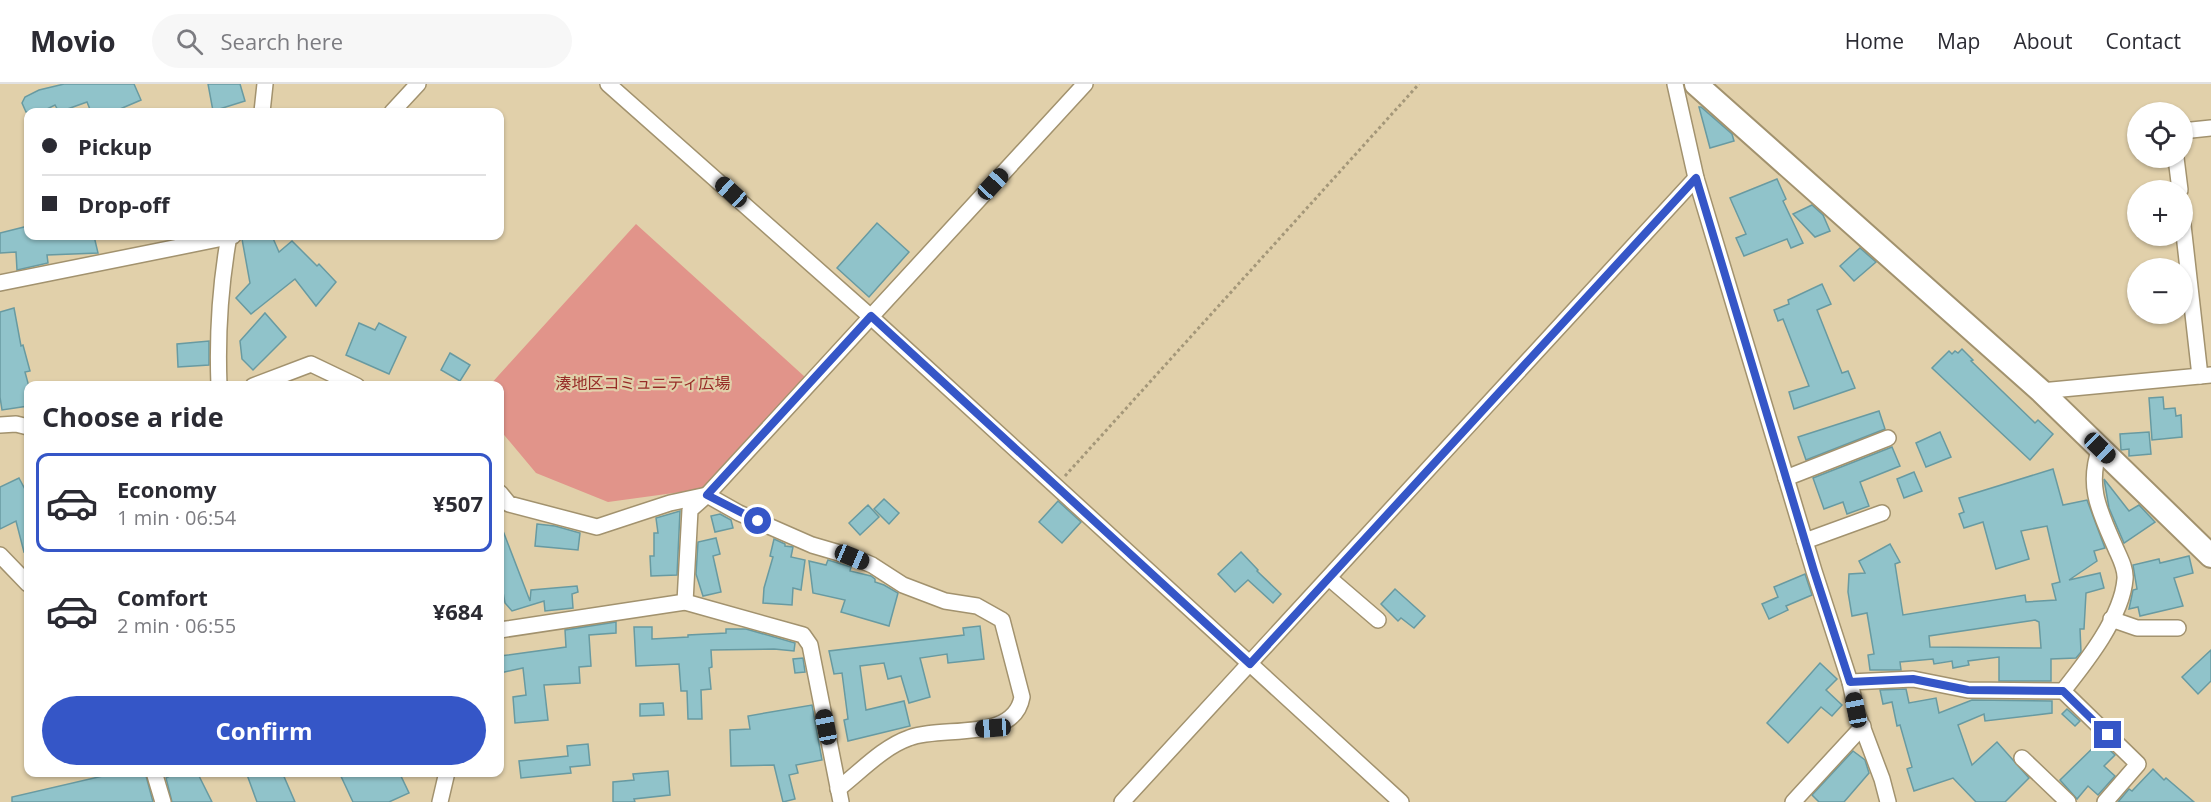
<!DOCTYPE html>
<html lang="en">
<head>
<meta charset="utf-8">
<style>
	body { margin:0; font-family:"Open Sans","Noto Sans JP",sans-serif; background:#f7f7f7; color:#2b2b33; height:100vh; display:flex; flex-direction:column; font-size:22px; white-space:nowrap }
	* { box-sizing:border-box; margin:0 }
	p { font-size:20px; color:#7c7c81 }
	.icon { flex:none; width:33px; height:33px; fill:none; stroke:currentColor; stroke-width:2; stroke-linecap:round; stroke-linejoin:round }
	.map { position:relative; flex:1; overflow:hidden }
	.side { position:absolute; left:24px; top:297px; width:480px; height:396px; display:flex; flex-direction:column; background:#fff; border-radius:12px; box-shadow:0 2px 4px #0004 }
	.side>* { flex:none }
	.banner { position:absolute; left:24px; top:24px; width:480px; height:132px; border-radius:12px; box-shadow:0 2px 4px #0004; display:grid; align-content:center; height:132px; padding:0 18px; background:#fff }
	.tools { position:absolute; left:2127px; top:18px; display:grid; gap:12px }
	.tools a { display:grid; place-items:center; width:66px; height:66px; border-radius:50%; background:#fff; box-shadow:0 2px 4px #0004; font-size:30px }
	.end { position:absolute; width:27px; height:27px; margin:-14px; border:8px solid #3556c7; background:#fff; box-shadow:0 0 0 3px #fff }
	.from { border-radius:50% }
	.car { position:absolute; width:18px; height:36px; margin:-18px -9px; border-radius:8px; box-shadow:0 0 4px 2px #0007; background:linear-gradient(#222 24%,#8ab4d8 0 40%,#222 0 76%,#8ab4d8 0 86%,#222 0) }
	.banner b { display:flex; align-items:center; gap:21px; height:57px; font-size:22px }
	.banner b+b { border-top:2px solid #e1e1e2 }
	.banner i { width:15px; height:15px; background:#2b2b33 }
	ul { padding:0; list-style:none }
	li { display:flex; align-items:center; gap:18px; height:99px; margin:0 12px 9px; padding:0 6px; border:3px solid transparent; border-radius:12px }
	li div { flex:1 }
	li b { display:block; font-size:22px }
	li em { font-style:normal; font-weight:700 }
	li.active { border-color:#3556c7 }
	li>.icon { width:54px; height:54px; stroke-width:1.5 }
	h2 { padding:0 18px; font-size:27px; line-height:72px }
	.cta { display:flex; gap:12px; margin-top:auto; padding:12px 18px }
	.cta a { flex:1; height:69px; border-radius:36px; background:#3556c7; color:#fff; font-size:24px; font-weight:700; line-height:69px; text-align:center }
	header { display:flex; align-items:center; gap:36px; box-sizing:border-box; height:84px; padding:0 30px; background:#fff; border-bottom:2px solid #e1e1e2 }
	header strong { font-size:28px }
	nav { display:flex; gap:33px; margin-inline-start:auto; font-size:21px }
	.search { width:420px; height:54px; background:#f7f7f7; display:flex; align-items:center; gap:15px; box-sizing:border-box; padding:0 21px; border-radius:33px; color:#7c7c81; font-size:22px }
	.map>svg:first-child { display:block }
	.green { fill:#e1948a }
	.building { fill:#90c3ca; stroke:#689aa1; stroke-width:1.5; fill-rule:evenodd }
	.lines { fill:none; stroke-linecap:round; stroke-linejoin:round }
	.street-casing { stroke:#a2926e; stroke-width:18 }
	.secondary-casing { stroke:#a2926e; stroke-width:26 }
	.path { stroke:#a49779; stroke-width:3; stroke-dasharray:3 3; stroke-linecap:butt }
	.street { stroke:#fff; stroke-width:15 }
	.secondary { stroke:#fff; stroke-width:22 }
	.route { stroke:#3556c7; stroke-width:8 }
	.labels { text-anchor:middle; stroke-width:4.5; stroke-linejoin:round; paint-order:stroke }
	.park-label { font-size:16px; fill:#972c27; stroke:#e1d0aa }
</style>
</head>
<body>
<header>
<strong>Movio</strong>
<div class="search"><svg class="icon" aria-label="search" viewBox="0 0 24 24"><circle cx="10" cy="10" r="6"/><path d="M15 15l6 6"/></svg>Search here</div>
<nav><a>Home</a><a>Map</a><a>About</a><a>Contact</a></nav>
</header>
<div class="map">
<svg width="2211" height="718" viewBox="0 0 2211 718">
	<rect width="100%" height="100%" fill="#e1d0aa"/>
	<path class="green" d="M 636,140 L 805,293 L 703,405 L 608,418 L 536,389 L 500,346 L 500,302 L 489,302 Z"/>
	<g class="building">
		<path d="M 64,0 L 134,0 L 141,16 L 113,28 L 91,28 L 87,18 L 59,28 L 55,21 L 41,28 L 26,28 L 22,19 L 25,13 L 39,6 Z"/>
		<path d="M 208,0 L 240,0 L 245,17 L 213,27 Z"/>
		<path d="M 1699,23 L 1701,23 L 1732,50 L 1734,57 L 1710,64 Z"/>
		<path d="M 1777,95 L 1786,115 L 1783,117 L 1803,159 L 1791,164 L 1787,155 L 1744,172 L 1736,154 L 1746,150 L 1730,114 Z"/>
		<path d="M 1812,121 L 1823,131 L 1830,147 L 1815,153 L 1793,130 Z"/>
		<path d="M 877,139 L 909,168 L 869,213 L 837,184 Z"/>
		<path d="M 28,142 L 28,152 L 94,152 L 98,169 L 47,171 L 48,179 L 17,186 L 16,168 L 0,169 L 0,149 Z"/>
		<path d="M 253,152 L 272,152 L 279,168 L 292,157 L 317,182 L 319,180 L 336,198 L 316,222 L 295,195 L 251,230 L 236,214 L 250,199 L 242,155 Z"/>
		<path d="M 1860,164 L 1876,178 L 1854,197 L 1840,182 Z"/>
		<path d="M 1822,200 L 1831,220 L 1817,226 L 1842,289 L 1848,287 L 1855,304 L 1794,325 L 1789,308 L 1809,302 L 1783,235 L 1778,237 L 1774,226 L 1789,220 L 1788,216 Z"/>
		<path d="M 14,224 L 21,262 L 23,261 L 30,287 L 25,288 L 28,299 L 28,322 L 2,326 L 0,313 L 0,228 Z"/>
		<path d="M 265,229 L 286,253 L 253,286 L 242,275 L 240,257 Z"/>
		<path d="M 359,239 L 375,246 L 379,239 L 406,253 L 389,290 L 346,271 Z"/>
		<path d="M 209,257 L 209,281 L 178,283 L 177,260 Z"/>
		<path d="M 1962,265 L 1973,276 L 1971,277 L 2035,339 L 2038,336 L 2053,350 L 2030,376 L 1932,284 L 1949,267 L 1952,270 L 1955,267 L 1958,269 Z"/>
		<path d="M 450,269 L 470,281 L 460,297 L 441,286 Z"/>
		<path d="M 2163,313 L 2164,325 L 2175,324 L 2176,332 L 2181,331 L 2182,353 L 2152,356 L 2149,314 Z"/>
		<path d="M 1879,327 L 1885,345 L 1806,376 L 1798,353 Z"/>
		<path d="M 1940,348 L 1951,373 L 1926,383 L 1916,359 Z"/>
		<path d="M 2149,348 L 2151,370 L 2129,372 L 2129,365 L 2121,366 L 2120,350 Z"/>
		<path d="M 1892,363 L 1900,382 L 1860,398 L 1869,422 L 1847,430 L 1843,418 L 1824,425 L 1813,394 Z"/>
		<path d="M 2053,385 L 2063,421 L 2087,416 L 2105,464 L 2094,467 L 2097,477 L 2069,496 L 2100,489 L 2104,504 L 2086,509 L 2084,545 L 2080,545 L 2081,568 L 2076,574 L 2051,575 L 2051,597 L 1999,597 L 1999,573 L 1968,577 L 1969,581 L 1953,584 L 1952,577 L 1934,580 L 1933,575 L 1900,578 L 1901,586 L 1870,586 L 1868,571 L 1874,570 L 1867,529 L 1852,532 L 1848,508 L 1849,490 L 1865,489 L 1859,477 L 1890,460 L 1900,478 L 1895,480 L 1903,531 L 2025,511 L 2026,518 L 2056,516 L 2052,500 L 2060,498 L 2047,442 L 2021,447 L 2029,475 L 1996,485 L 1983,438 L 1964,444 L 1959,430 L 1964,428 L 1959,414 ZM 2035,536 L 2039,538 L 2041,564 L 1930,563 L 1929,552 Z"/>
		<path d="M 1914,388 L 1922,407 L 1904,414 L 1897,395 Z"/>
		<path d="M 19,394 L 28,411 L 28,467 L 24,468 L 16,437 L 0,445 L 0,403 Z"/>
		<path d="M 2104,395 L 2129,427 L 2139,421 L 2155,438 L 2124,459 L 2109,424 Z"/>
		<path d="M 884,415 L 899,429 L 889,440 L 874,425 Z"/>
		<path d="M 1058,417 L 1081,438 L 1062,459 L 1039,438 Z"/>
		<path d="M 868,421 L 879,433 L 860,451 L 849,439 Z"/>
		<path d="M 680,427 L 677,491 L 651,492 L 650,472 L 654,472 L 654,449 L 658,449 L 656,434 Z"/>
		<path d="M 720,430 L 731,436 L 733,444 L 715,448 L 711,432 Z"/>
		<path d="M 500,439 L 530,517 L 531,506 L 577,502 L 578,508 L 572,510 L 573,524 L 545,527 L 544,517 L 512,527 L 505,519 L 500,492 Z"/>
		<path d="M 537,440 L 555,442 L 580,449 L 578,466 L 535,462 Z"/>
		<path d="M 716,454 L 720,470 L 713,472 L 721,508 L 703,512 L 696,490 L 698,458 Z"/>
		<path d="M 774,455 L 785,460 L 785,462 L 793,463 L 791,473 L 805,476 L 801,506 L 793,504 L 792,521 L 763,519 L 764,504 L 773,473 L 770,472 Z"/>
		<path d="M 1241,468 L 1258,486 L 1257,487 L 1281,510 L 1273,519 L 1248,496 L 1235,508 L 1218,490 Z"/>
		<path d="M 2189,472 L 2193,489 L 2174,494 L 2183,522 L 2140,532 L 2138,523 L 2129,525 L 2133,506 L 2137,505 L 2133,481 L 2159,475 L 2160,479 Z"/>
		<path d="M 828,476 L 851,483 L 850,487 L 871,492 L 875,495 L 875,498 L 884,501 L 898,509 L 889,542 L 841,528 L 845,516 L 813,509 L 809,477 L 826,481 Z"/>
		<path d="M 1805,490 L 1812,511 L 1786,522 L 1788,526 L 1769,535 L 1762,520 L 1778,513 L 1774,503 Z"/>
		<path d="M 1395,505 L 1425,532 L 1414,544 L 1401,534 L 1398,537 L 1381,520 Z"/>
		<path d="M 616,538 L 616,549 L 589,551 L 591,582 L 579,583 L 580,599 L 544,601 L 548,636 L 515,639 L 513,613 L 526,611 L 523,584 L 500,589 L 500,572 L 566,563 L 565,546 Z"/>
		<path d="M 980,542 L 984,575 L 948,579 L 947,570 L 920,574 L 930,613 L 909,619 L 901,592 L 888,595 L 884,579 L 860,582 L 866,626 L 904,617 L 910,642 L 848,657 L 844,636 L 848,635 L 842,589 L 834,590 L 829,567 L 964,551 L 963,544 Z"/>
		<path d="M 634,543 L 652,543 L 652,555 L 688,553 L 688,551 L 726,549 L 726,545 L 746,545 L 795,559 L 794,567 L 774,565 L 711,566 L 712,583 L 709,584 L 711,605 L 701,606 L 702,635 L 688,635 L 687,607 L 681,607 L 679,580 L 636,582 Z"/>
		<path d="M 2211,566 L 2211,597 L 2198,610 L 2182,593 Z"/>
		<path d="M 803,574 L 805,588 L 795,589 L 793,575 Z"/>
		<path d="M 1820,579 L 1837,595 L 1826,606 L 1842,621 L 1832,632 L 1821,623 L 1788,659 L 1767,639 Z"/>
		<path d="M 1906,605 L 1909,619 L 1936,614 L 1939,629 L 1972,616 L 2052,617 L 2052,629 L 1985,637 L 1984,630 L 1958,641 L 1972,681 L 1997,658 L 2029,694 L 2005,718 L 1976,718 L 1953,694 L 1914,707 L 1907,685 L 1912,683 L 1900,641 L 1897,642 L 1892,618 L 1883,620 L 1880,606 Z"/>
		<path d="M 663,619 L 664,631 L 640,632 L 640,620 Z"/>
		<path d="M 812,621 L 822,676 L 796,681 L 798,689 L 789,691 L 795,715 L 783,718 L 774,681 L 731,682 L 730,646 L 750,645 L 748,632 Z"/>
		<path d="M 2067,625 L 2080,637 L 2075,642 L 2062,630 Z"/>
		<path d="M 2100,657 L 2115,671 L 2104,682 L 2115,692 L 2098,711 L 2088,702 L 2077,715 L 2060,696 Z"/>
		<path d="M 588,660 L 590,681 L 570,683 L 571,689 L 521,694 L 519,677 L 568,672 L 567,662 Z"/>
		<path d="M 1853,667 L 1865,676 L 1869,689 L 1844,718 L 1819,718 L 1812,711 Z"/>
		<path d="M 2153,685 L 2164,696 L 2166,694 L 2194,718 L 2118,718 L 2129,705 L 2132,707 Z"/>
		<path d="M 668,687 L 670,711 L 634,715 L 635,718 L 613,718 L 613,698 L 634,696 L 633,690 Z"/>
		<path d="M 120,688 L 145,688 L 153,718 L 12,718 L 12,713 Z"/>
		<path d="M 178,688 L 197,688 L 212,718 L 172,718 L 166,694 Z"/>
		<path d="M 246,688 L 282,688 L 295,718 L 257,718 Z"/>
		<path d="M 339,688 L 399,688 L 409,709 L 389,718 L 353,718 Z"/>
	</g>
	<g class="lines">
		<defs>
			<g id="street">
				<path d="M 608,0 L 871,233 L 1401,718"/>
				<path d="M 1675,0 L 1696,94 L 1814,487 L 1850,598 L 1856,626 L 1882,695 L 1888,718"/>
				<path d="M 262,28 L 265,0"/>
				<path d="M 392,28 L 418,0"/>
				<path d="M 2182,47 L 2211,44"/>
				<path d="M 2176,74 L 2180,106"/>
				<path d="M 2182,132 L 2200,292"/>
				<path d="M 0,199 L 233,152"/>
				<path d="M 219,302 C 217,251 220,202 229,152"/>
				<path d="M 253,302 L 311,280 L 357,302"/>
				<path d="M 2041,307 L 2211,291"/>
				<path d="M 0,341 L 16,340 L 28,343"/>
				<path d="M 1786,394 L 1888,354"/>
				<path d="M 500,409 L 509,420 L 597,443 L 670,419 L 707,411 L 739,429 L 812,461 L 853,473 L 872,481 L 903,501 L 945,517 L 977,522 L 1002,536 L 1022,613 C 1014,659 942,641 909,654 C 883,663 860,688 838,705"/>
				<path d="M 1805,457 L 1882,429"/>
				<path d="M 0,471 L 28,500"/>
				<path d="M 1329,494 L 1378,536"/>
				<path d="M 685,518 L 690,426 L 707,411 L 1085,0"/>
				<path d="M 2111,535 L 2137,544 L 2178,544"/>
				<path d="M 500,546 L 685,518 L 803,551 L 810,561 L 841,718"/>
				<path d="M 1850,598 L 1913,595 L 1968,606 L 2063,607 C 2086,578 2122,533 2125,495 C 2126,485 2120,474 2116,465 C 2100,428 2086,403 2100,364"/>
				<path d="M 2063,607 L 2138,680 L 2105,718"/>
				<path d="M 2022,674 L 2068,718"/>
				<path d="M 154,688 L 163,718"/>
				<path d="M 440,718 L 447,688"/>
				<path d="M 1122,718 L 1696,94"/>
				<path d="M 1793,718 L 1863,642"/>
			</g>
			<path id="secondary" d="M 1696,0 L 2041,307 L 2211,472"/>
		</defs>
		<use href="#street" class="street-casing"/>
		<use href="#secondary" class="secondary-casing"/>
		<path class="path" d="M 1065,392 L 1419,0"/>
		<use href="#street" class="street"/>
		<use href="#secondary" class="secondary"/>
	</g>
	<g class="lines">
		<path class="route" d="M 758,437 L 707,411 L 871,232 L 1250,580 L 1696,94 L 1814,487 L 1850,598 L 1913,595 L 1968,606 L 2063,607 L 2108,651"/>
	</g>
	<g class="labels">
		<g class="park-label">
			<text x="643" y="305">湊地区コミュニティ広場</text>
		</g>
	</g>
</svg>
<div class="tools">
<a><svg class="icon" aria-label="locate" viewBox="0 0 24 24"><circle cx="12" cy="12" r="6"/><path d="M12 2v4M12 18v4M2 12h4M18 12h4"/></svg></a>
<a>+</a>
<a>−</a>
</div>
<i class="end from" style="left:758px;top:437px"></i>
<i class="end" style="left:2108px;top:651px"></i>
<i class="car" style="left:993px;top:100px;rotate:43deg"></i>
<i class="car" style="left:731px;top:108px;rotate:312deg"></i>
<i class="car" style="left:2100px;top:364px;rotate:134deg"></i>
<i class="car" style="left:852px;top:473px;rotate:113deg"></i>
<i class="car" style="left:1856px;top:626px;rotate:349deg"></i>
<i class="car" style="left:826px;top:643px;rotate:349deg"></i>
<i class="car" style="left:993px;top:644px;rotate:266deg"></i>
<div class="banner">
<b><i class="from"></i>Pickup</b>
<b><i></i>Drop-off</b>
</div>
<section class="side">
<h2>Choose a ride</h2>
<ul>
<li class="active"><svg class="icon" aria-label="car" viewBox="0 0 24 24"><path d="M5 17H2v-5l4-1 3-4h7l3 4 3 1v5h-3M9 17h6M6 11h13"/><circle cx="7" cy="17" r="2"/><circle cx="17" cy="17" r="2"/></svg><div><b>Economy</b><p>1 min · 06:54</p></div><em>¥507</em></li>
<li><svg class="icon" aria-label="car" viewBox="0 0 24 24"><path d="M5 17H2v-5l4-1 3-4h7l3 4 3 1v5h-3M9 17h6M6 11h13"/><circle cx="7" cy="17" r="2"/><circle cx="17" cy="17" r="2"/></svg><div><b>Comfort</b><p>2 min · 06:55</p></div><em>¥684</em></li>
</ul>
<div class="cta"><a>Confirm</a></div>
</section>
</div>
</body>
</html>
